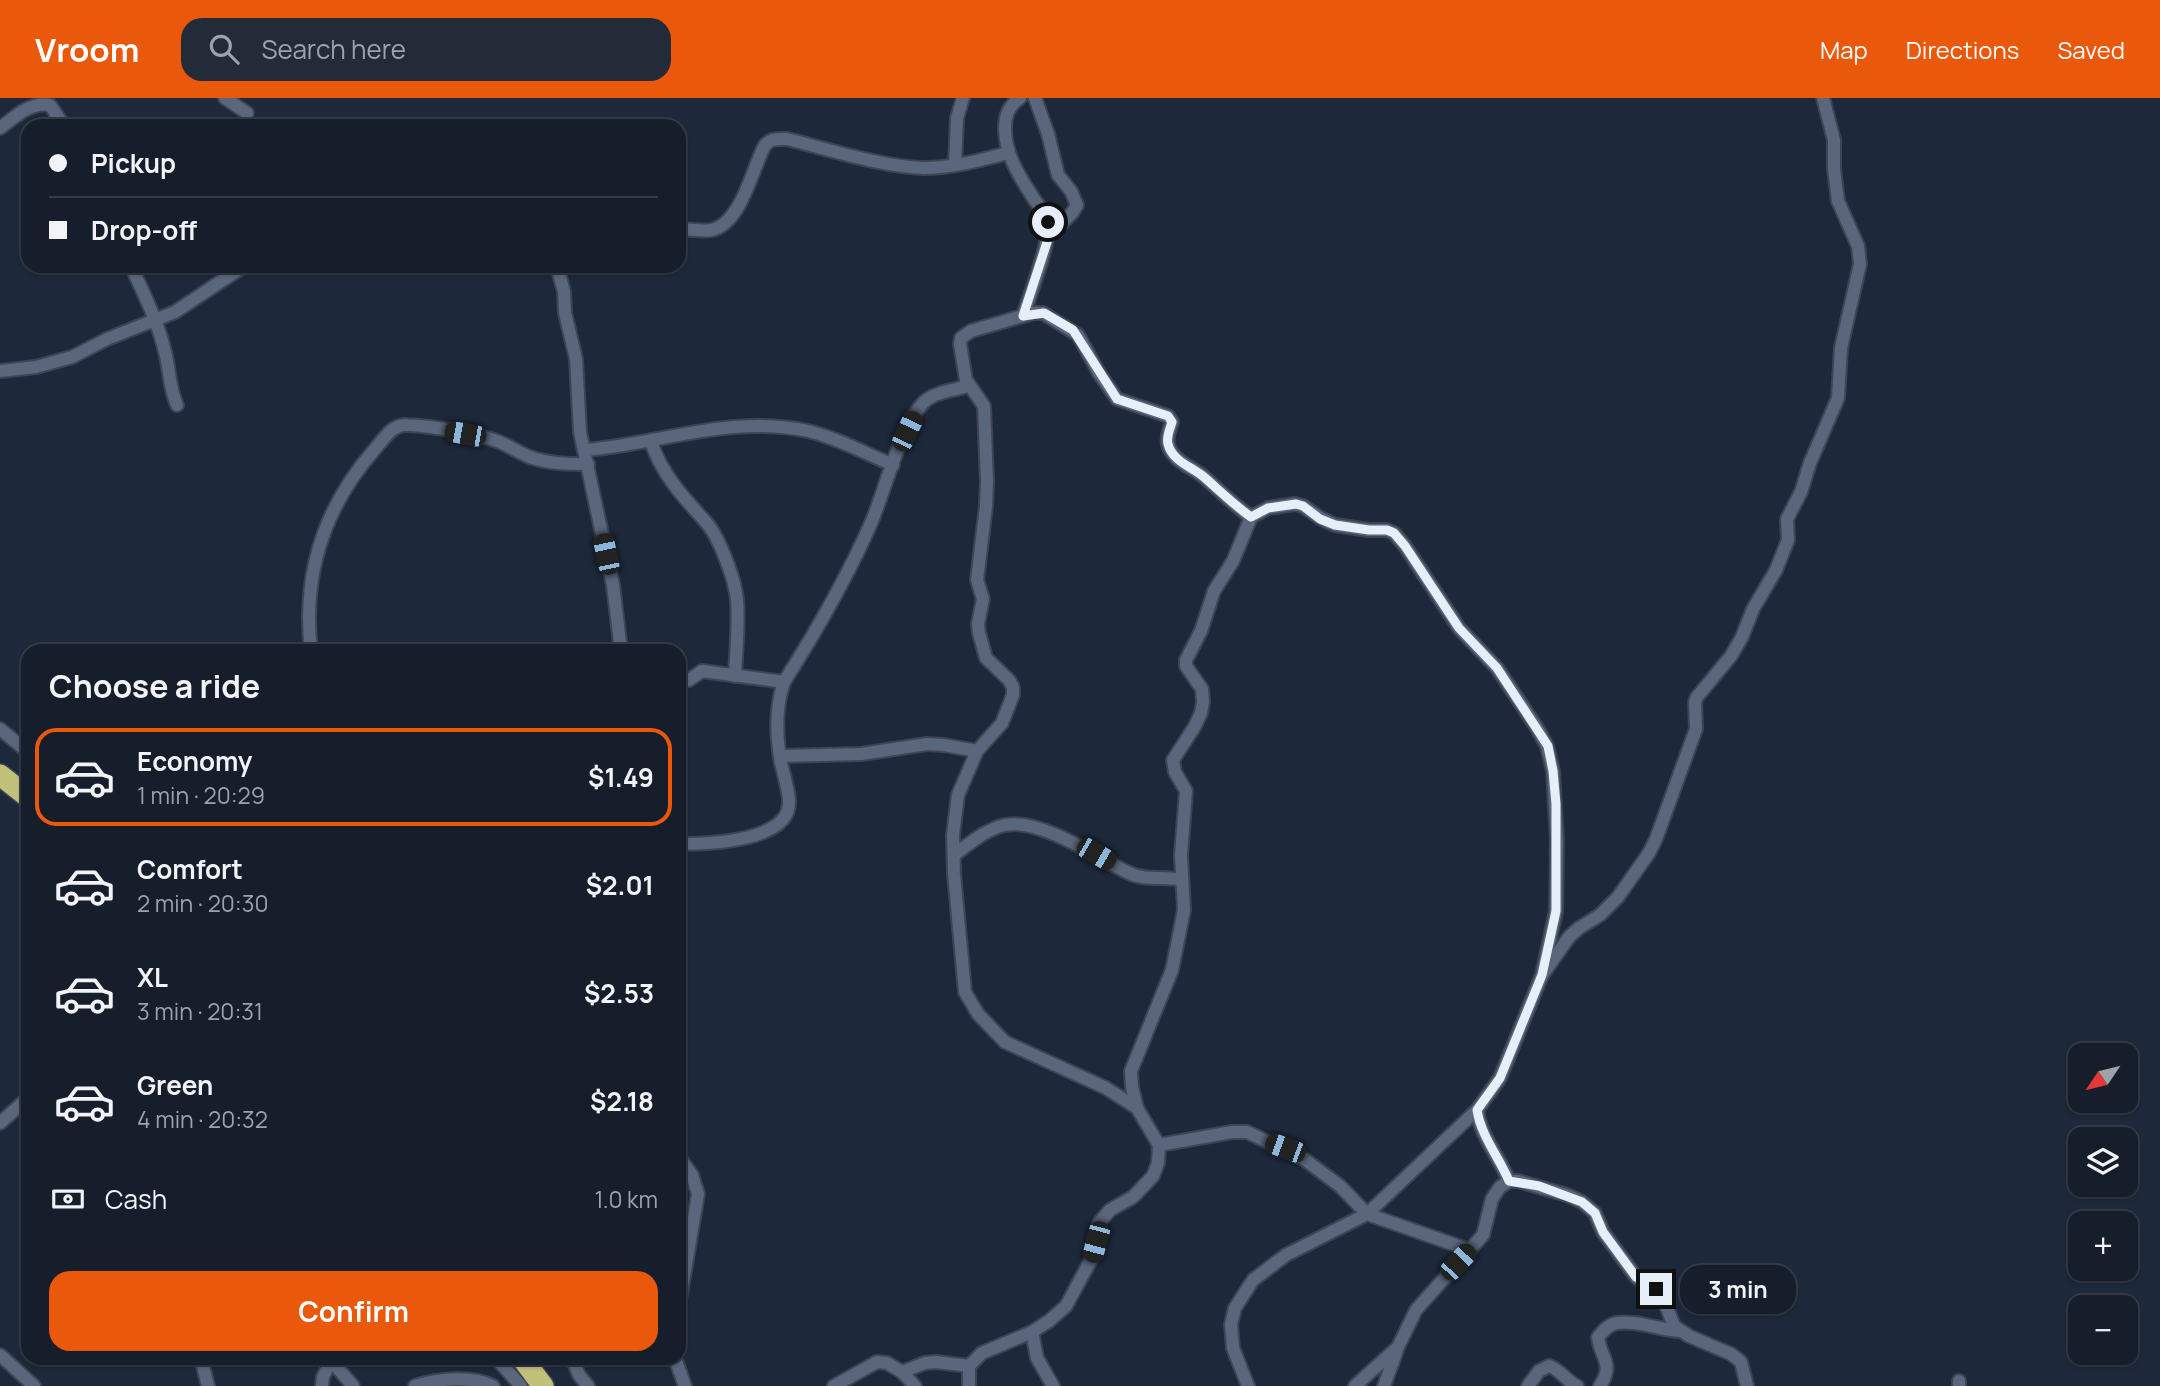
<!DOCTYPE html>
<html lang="en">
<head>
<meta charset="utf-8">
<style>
	body { margin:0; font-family:Manrope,sans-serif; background:#232b38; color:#f1f3f6; height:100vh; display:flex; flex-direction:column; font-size:26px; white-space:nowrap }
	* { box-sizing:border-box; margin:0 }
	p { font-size:23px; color:#9ea2a9 }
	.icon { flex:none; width:38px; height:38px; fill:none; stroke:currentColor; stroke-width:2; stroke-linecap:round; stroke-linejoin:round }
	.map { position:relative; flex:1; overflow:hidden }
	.side { position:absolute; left:21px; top:546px; width:665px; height:721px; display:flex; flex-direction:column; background:#161e2c; border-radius:21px; box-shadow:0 2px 5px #0004,0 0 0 2px #353c48 }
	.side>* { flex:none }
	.banner { position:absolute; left:21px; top:21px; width:665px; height:154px; border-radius:21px; box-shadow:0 2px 5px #0004,0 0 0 2px #353c48; display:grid; align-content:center; height:154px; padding:0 28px; background:#161e2c }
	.needle { width:46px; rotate:235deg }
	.fabs { position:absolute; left:2068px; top:945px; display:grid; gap:14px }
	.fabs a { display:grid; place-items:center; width:70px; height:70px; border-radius:14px; background:#161e2c; box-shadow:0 2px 5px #0004,0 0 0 2px #353c48; font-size:35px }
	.end { position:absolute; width:32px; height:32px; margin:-16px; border:9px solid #e6eefa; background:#111; box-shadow:0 0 0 4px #111 }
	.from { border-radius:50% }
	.bubble { position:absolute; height:49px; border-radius:21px; background:#161e2c; box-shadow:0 2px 5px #0004,0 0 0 2px #353c48; font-size:23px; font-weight:700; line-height:49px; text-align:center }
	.car { position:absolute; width:21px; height:42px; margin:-21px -10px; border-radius:9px; box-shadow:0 0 5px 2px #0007; background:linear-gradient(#222 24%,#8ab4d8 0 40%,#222 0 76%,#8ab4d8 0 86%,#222 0) }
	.banner b { display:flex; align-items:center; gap:24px; height:66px; font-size:26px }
	.banner b+b { border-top:2px solid #353c48 }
	.banner i { width:18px; height:18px; background:#f1f3f6 }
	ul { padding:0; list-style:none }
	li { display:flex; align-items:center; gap:21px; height:98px; margin:0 14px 10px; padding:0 14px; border:4px solid transparent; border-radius:21px }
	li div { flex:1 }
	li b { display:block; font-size:26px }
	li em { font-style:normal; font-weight:700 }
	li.current { border-color:#ea580c }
	li>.icon { width:63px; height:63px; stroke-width:1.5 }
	h2 { padding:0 28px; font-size:32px; line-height:84px }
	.pay { display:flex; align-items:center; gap:18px; height:77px; padding:0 28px; font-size:26px }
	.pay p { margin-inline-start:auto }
	.primary-button { display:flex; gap:14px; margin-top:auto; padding:14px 28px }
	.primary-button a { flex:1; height:80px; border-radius:21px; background:#ea580c; color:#fff; font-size:28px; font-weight:700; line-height:80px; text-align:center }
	header { display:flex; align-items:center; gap:42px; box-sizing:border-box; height:98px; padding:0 35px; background:#ea580c; color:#fff }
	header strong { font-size:33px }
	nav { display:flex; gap:38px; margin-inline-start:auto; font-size:24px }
	.search { width:490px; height:63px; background:#232b38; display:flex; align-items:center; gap:18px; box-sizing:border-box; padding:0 24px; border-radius:21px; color:#9ea2a9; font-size:26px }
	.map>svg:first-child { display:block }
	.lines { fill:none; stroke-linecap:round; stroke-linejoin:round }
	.street-casing { stroke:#3d4554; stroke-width:16 }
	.highway-casing { stroke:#3d4554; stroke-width:24 }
	.street { stroke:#59667b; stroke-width:12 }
	.highway { stroke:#c2c17a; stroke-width:21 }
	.route { stroke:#e6eefa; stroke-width:9 }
</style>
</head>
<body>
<header>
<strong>Vroom</strong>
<div class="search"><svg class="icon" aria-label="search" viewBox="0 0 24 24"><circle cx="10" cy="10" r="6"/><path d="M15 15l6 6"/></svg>Search here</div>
<nav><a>Map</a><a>Directions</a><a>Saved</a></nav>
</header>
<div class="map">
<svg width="2160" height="1288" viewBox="0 0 2160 1288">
	<rect width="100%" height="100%" fill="#1d283a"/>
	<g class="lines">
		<defs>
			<g id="street">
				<path d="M 225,0 L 247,15"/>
				<path d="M 1020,0 C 1008,8 1005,18 1005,32 C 1006,59 1020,79 1034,101 C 1039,108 1046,116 1048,124 C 1052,140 1029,199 1023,218"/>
				<path d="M 1035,0 L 1048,36 L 1058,77 L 1071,93 L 1077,107 L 1072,115 L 1049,138"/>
				<path d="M 0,30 C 15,19 31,3 50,7 L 64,28"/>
				<path d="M 955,67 L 957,20 L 963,0"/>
				<path d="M 679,131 C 689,131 702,134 712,132 C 741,125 752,72 764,49 C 769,40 777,41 787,41 C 828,51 882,69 924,70 C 952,70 981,62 1008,55"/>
				<path d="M 131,168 C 144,196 158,224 165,254 C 170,272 169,290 177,307"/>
				<path d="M 557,168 L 564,194 L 565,215 L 576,261 L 580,334 L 613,487 L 621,553"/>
				<path d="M 0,273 L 36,269 L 72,259 L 107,241 L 175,214 L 244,168"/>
				<path d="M 651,344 C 662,376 682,398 705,423 C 719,438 735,481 737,502 C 739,527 736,553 735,578"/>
				<path d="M 585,352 C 660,346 732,316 808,333 C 837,340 865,355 893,367"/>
				<path d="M 311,553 C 302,476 324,409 375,351 C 384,341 392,326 407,327 C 431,328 474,335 497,343 C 508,347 519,355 530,359 C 549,366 569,366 588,366"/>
				<path d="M 679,583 L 689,582 L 702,573 L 784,584"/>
				<path d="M 0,631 L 28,654"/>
				<path d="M 780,658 L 861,656 L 927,646 L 944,647 L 977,653"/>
				<path d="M 679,746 C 707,746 792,744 789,702 C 788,690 784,677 781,665 C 776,638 775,610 784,584 C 817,532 847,480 872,423 C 885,391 901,329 923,305 C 933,294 955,292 968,288"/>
				<path d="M 954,757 C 969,746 986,731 1005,727 C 1041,720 1098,760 1129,775 C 1145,783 1165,778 1182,782"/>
				<path d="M 1543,876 L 1569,839 L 1579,830 L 1600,817 L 1618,799 L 1649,755 L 1656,741 L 1696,631 L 1695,604 L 1697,599 L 1731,558 L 1742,539 L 1753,511 L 1776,472 L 1788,442 L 1787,421 L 1801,394 L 1810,365 L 1838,300 L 1841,250 L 1860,166 L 1858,148 L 1838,103 L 1834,71 L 1834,42 L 1823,0"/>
				<path d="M 1137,1010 L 1132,989 L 1131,973 L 1172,872 L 1184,812 L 1181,757 L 1186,693 L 1175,674 L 1173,662 L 1195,628 L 1201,615 L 1203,604 L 1202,591 L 1186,568 L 1186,562 L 1201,533 L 1214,493 L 1233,463 L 1251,419 L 1268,410 L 1295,406 L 1303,408 L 1320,420 L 1335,427 L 1369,432 L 1387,432 L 1394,435 L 1405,448 L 1459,530 L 1497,570 L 1537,630 L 1547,648 L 1553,673 L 1557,743 L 1556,813 L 1542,877 L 1500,980 L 1477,1012 L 1367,1116 L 1286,1157 L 1253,1182 L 1235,1210 L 1231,1226 L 1233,1250 L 1248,1288"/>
				<path d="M 1477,1012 C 1480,1037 1499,1059 1509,1083"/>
				<path d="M 0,1025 L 28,1000"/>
				<path d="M 1159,1047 L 1232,1034 L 1247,1034 L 1304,1061 L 1340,1088 L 1367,1116 L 1470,1152"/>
				<path d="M 679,1059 L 692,1077 L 698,1096 L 679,1207"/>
				<path d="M 1032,1234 L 1037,1260 L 1053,1288"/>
				<path d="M 0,1257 L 34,1288"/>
				<path d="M 201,1260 L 208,1288"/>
				<path d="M 329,1260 L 353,1288"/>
				<path d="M 496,1260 L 521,1288"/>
				<path d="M 572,1260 L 579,1277 L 588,1288"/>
				<path d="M 675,1260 L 685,1288"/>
				<path d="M 902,1274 L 915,1288"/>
				<path d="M 322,1288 L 323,1279 L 331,1263"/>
				<path d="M 415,1288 C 437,1281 471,1277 493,1288"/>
				<path d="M 834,1288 L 877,1264 L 887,1265 L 902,1274 L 925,1265 L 936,1264 L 969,1268"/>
				<path d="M 969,1288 L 969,1268 L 982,1255 L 1032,1234 L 1049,1223 L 1066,1208 L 1092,1160 L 1099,1125 L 1110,1112 L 1133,1099 L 1153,1078 L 1158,1065 L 1159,1047 L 1137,1010 L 1106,990 L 1005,944 L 978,916 L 965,894 L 954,776 L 953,737 L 958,697 L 977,653 L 1002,625 L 1013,597 L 1013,589 L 1009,582 L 986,560 L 979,535 L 978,526 L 983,501 L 977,482 L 986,408 L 987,384 L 984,308 L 966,282 L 960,246 L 961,240 L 971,233 L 1033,215 L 1043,215 L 1078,237 L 1099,275 L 1117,301 L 1168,318 L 1172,324 C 1170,331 1166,339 1168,346 C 1172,363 1192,369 1204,379 C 1220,393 1234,407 1251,419"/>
				<path d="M 1355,1288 L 1398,1249 L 1416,1212 L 1483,1137 L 1492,1101 L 1500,1089 L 1509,1083 L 1518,1083 L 1567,1097 L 1582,1104 L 1595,1115 L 1603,1134 L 1636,1179 L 1662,1197 L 1674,1228 L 1689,1238 L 1731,1256 L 1741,1264 L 1747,1288"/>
				<path d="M 1384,1288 L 1397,1252"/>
				<path d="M 1528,1288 L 1539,1273 L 1549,1268 C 1560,1271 1566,1283 1577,1288"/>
				<path d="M 1600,1288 C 1615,1265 1600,1260 1598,1239 C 1603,1233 1609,1226 1617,1225 C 1637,1222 1660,1232 1680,1233"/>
				<path d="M 1959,1288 L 1959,1283"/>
			</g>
			<g id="highway">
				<path d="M 0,677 L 28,699"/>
				<path d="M 522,1260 L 543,1288"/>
			</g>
		</defs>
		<use href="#street" class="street-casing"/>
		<use href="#highway" class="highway-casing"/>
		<use href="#street" class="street"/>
		<use href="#highway" class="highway"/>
	</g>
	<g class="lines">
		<path class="route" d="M 1048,124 L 1049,138 L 1023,218 L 1044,215 L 1073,232 L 1117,301 L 1168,318 L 1172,324 C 1170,331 1166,339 1168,346 C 1172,363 1192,369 1204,379 C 1220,393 1234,407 1251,419 L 1268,410 L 1296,406 L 1303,408 L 1320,421 L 1335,427 L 1369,432 L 1387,432 L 1394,435 L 1405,448 L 1459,530 L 1497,570 L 1548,648 L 1553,673 L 1556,706 L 1556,813 L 1542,877 L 1500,980 L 1477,1012 C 1481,1038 1499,1059 1509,1083 L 1539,1088 L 1582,1104 L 1595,1115 L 1603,1134 L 1636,1179 L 1656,1191"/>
	</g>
</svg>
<div class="fabs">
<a><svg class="needle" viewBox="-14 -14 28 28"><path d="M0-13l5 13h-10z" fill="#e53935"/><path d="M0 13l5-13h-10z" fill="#9ea2a9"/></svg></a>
<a><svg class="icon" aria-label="layers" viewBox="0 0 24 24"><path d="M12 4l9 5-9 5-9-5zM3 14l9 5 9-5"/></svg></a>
<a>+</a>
<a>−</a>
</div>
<i class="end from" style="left:1048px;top:124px"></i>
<i class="end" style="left:1656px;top:1191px"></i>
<div class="bubble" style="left:1680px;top:1167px;width:116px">3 min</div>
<i class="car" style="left:907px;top:333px;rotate:25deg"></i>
<i class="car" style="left:465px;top:336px;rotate:280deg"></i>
<i class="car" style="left:606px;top:456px;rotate:348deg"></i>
<i class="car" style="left:1096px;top:756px;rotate:120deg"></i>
<i class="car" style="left:1285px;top:1050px;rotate:290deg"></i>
<i class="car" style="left:1096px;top:1144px;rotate:195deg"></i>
<i class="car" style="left:1458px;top:1164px;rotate:43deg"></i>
<div class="banner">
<b><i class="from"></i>Pickup</b>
<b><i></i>Drop-off</b>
</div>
<section class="side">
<h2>Choose a ride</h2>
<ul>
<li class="current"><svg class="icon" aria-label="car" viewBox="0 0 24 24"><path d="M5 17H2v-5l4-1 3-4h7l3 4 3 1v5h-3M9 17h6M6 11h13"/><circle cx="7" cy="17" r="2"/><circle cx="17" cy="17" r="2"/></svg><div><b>Economy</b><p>1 min · 20:29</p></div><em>$1.49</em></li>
<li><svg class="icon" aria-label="car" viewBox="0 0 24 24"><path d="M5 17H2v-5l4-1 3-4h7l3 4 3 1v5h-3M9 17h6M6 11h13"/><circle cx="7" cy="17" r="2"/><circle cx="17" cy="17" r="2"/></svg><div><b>Comfort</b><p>2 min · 20:30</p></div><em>$2.01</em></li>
<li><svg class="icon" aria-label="car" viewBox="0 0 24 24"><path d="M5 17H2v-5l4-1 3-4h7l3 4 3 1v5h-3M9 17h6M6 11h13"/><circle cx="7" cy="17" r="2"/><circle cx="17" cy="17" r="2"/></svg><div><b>XL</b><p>3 min · 20:31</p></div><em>$2.53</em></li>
<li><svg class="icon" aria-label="car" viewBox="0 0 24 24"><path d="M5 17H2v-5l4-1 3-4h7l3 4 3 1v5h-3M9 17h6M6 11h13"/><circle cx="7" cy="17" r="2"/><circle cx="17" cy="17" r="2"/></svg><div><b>Green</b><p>4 min · 20:32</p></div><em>$2.18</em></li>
</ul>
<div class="pay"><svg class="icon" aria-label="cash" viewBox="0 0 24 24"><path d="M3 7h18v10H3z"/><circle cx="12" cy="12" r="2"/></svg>Cash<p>1.0 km</p></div>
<div class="primary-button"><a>Confirm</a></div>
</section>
</div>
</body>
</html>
